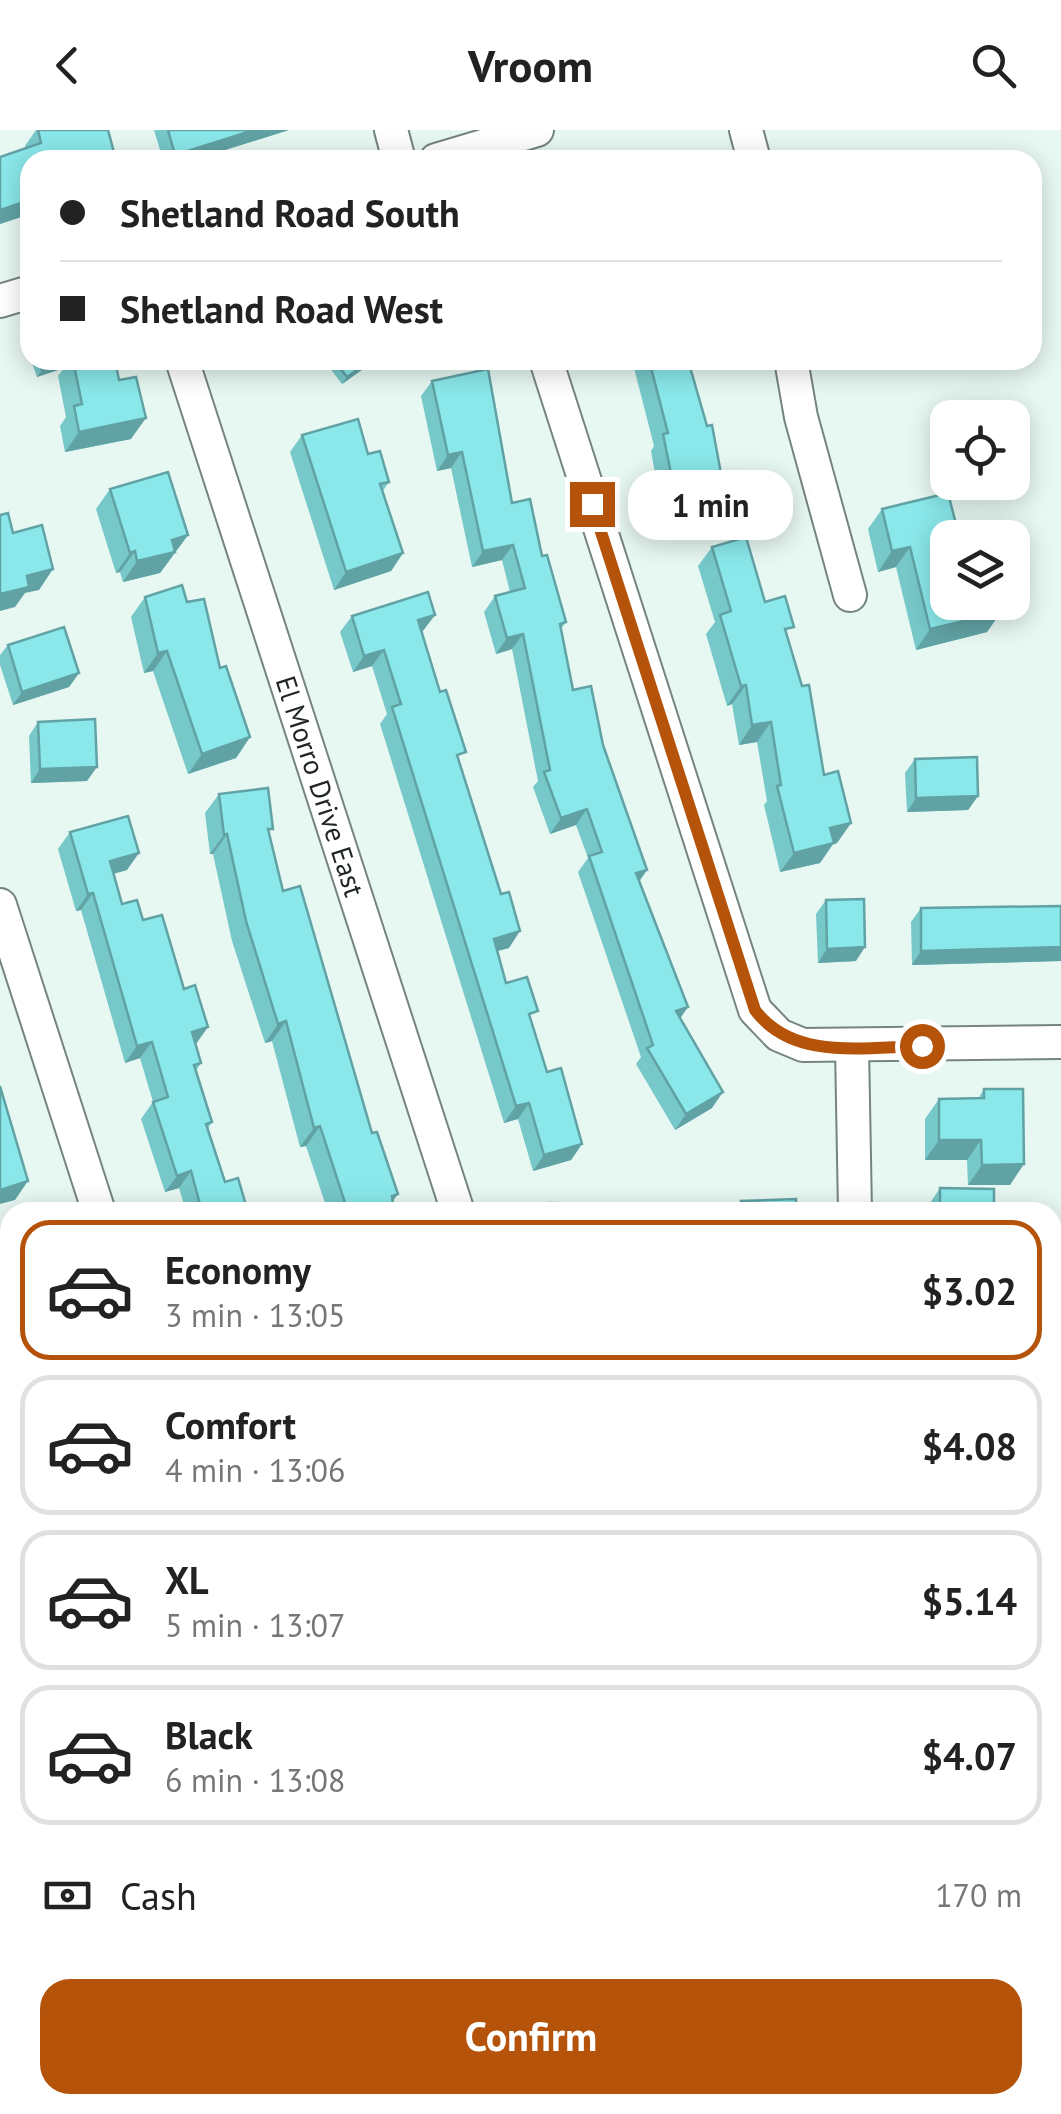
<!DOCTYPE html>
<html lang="en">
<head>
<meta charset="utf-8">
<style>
	body { margin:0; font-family:"PT Sans",sans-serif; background:#f6f6f6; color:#222; height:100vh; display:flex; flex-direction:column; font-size:38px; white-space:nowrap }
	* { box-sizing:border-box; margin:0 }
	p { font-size:32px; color:#767676 }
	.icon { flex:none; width:55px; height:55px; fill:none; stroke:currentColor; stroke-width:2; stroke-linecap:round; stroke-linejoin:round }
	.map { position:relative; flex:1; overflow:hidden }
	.panel { position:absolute; left:0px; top:1072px; width:1062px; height:912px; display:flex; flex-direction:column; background:#fff; border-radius:30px 30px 0 0; box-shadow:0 5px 25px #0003 }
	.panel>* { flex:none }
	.hud { position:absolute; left:20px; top:20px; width:1022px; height:220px; border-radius:30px; box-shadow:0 5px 25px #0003; display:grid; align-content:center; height:220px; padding:0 40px; background:#fff }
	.buttons { position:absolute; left:930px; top:270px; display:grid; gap:20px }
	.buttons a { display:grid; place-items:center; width:100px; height:100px; border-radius:20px; background:#fff; box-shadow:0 5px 25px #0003; font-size:50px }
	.end { position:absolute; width:45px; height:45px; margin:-22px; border:12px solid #b45309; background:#fff; box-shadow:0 0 0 5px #fff }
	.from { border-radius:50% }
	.bubble { position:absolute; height:70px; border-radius:30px; background:#fff; box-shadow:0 5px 25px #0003; font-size:32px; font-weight:700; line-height:70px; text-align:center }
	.hud b { display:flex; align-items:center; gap:35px; height:95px; font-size:38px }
	.hud b+b { border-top:2px solid #e0e0e0 }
	.hud i { width:25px; height:25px; background:#222 }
	ul { padding:18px 0 0; list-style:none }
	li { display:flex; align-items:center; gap:30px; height:140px; margin:0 20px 15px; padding:0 20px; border:5px solid #e0e0e0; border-radius:30px }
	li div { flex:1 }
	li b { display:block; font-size:38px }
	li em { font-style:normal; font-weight:700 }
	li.on { border-color:#b45309 }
	li>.icon { width:90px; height:90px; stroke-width:1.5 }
	.pay { display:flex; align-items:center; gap:25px; height:110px; padding:0 40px; font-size:38px }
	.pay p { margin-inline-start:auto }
	.cta { display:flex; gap:20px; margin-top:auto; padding:20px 40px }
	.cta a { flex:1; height:115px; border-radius:30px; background:#b45309; color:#fff; font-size:40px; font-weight:700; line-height:115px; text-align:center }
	header { display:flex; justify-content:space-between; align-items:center; height:130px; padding:0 40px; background:#fff; font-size:45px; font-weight:700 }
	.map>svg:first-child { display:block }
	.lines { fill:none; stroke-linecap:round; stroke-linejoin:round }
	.minor-casing { stroke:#758480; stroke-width:36 }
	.secondary-casing { stroke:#758480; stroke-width:51 }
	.minor { stroke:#fff; stroke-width:32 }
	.secondary { stroke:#fff; stroke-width:48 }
	.wall { fill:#77c8c9 }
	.shaded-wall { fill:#61a2a4 }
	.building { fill:#8ae8ea; stroke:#61a2a4; stroke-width:2.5 }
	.route { stroke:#b45309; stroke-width:12 }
	.labels { text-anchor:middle; stroke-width:10; stroke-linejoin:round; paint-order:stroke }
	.street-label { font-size:28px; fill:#202624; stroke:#e7f7f2 }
</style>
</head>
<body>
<header><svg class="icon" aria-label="back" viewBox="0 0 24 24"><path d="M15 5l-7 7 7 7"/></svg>Vroom<svg class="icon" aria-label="search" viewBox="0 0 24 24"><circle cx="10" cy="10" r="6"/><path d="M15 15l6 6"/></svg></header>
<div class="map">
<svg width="1061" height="1984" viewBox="0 0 1061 1984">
	<rect width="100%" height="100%" fill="#e7f7f2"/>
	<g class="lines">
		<defs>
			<g id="minor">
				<path d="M 391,0 L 399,30"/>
				<path d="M 746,0 L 754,30"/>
				<path d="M 436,30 L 537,0"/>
				<path d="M 0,171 L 30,162"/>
				<path id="s1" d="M 182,230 L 458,1082"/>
				<path d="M 546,230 L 755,880 L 779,905 L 803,915 L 1061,912"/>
				<path d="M 791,230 L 801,287 L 850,465"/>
				<path d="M 0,775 L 99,1082"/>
				<path d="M 852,917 L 855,1082"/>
				<path d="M 0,1153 L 10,1149"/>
				<path d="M 1052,1905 L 1061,1905"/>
				<path d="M 598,1975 L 598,1984"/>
			</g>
			<path id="secondary" d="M 0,1932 L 10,1963"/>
		</defs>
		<use href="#minor" class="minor-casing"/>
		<use href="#secondary" class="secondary-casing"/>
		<use href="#minor" class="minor"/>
		<use href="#secondary" class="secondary"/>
	</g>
	<g class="wall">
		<path d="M 36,0 L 108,0 L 30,30 L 30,81 L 27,85 L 0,94 L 0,27 L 26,18 L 25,16 Z"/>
		<path d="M 154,0 L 289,0 L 193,30 L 163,30 Z"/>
		<path d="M 31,230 L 115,230 L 131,309 L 65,322 L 60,296 L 66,287 L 58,246 L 64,238 L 37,247 Z"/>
		<path d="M 328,230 L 371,230 L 366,237 L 342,254 L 326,233 Z"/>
		<path d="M 632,230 L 688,230 L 710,366 L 661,376 L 651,321 L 654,316 Z"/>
		<path d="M 432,251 L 512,373 L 542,426 L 566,492 L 561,499 L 573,560 L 603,615 L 647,740 L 639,751 L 680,888 L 712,978 L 675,1000 L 636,934 L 641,927 L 578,742 L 588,728 L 576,695 L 550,704 L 533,657 L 538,651 L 512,519 L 496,524 L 484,482 L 495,466 L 510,462 L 502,430 L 472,437 L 451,338 L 437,341 L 421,266 Z"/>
		<path d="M 302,305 L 368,324 L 389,352 L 382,362 L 403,423 L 391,441 L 334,460 L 290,322 Z"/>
		<path d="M 110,359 L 188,405 L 160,443 L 123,452 L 120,442 L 116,443 L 96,379 Z"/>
		<path d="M 882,379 L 957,398 L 1001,482 L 987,502 L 916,520 L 896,437 L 878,442 L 868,399 Z"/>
		<path d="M 712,417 L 765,472 L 787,506 L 824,645 L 851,693 L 837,713 L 833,714 L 820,733 L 780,742 L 764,675 L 767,671 L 757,612 L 739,615 L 732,574 L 727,576 L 706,504 L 715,492 L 698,436 Z"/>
		<path d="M 145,467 L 187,472 L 220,538 L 250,607 L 236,628 L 188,644 L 153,541 L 144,543 L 131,487 Z"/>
		<path d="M 435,485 L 421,501 L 459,632 L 509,818 L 497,821 L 506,853 L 531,890 L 547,942 L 582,1014 L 571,1030 L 533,1041 L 518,989 L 504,993 L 380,594 L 387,584 L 372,536 L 353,542 L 340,502 L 352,486 Z"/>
		<path d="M 8,515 L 79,543 L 69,557 L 13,575 L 0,535 L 0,525 Z"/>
		<path d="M 38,592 L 87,651 L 31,653 L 29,606 Z"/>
		<path d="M 915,629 L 978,666 L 968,680 L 907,682 L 905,643 Z"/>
		<path d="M 219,664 L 269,704 L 283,761 L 372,1003 L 393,1071 L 389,1082 L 328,1082 L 306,1016 L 300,1017 L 272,911 L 265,913 L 232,811 L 213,724 L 210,724 L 205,683 Z"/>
		<path d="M 70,702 L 127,740 L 113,744 L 122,774 L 143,790 L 208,897 L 195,914 L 201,933 L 196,941 L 212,992 L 208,998 L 225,1052 L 248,1082 L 186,1082 L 179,1058 L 165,1062 L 141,989 L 153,972 L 140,928 L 125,933 L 81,780 L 76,781 L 58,719 Z"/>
		<path d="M 826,770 L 856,831 L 818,833 L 816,784 Z"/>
		<path d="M 1061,776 L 1061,831 L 912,835 L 911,792 L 921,778 Z"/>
		<path d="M 984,959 L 1010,1055 L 968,1055 L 967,1030 L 925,1030 L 925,989 L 939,969 L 978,969 Z"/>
		<path d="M 940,1058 L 994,1082 L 926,1082 L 926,1079 Z"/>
		<path d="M 741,1071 L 796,1082 L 733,1082 Z"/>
		<path d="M 10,1446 L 10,1682 L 0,1645 L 0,1447 Z"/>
		<path d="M 10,1711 L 10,1740 L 5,1719 Z"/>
		<path d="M 472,1975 L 526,1975 L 526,1984 L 466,1984 Z"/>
		<path d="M 675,1975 L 820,1975 L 1061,1984 L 670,1984 Z"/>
	</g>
	<g class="shaded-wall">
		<path d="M 254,0 L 289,0 L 193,30 L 172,30 L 175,25 Z"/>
		<path d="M 30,70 L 30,81 L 27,85 L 0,94 L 0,80 Z"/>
		<path d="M 279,230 L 298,230 L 274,237 Z"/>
		<path d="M 371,230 L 366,237 L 342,254 L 347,247 Z"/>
		<path d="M 69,231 L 64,238 L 37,247 L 42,240 Z"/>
		<path d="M 146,288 L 131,309 L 65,322 L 79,302 Z"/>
		<path d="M 462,322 L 451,338 L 437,341 L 448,325 Z"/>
		<path d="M 722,349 L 710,366 L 661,376 L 674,358 Z"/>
		<path d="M 188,405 L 160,443 L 123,452 L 137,431 L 172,410 Z"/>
		<path d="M 513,415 L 502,430 L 472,437 L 483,421 Z"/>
		<path d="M 910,417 L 896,437 L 878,442 L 892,421 Z"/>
		<path d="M 135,421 L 120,442 L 116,443 L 130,423 Z"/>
		<path d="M 403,423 L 391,441 L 334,460 L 346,442 Z"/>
		<path d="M 53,439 L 39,460 L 25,463 L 15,477 L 0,481 L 0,464 L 27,446 Z"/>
		<path d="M 1001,482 L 987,502 L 916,520 L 930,499 Z"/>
		<path d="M 435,485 L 423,501 L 406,506 L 418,490 Z"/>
		<path d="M 523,504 L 512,519 L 496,524 L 507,508 Z"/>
		<path d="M 384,520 L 372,536 L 353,542 L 364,526 Z"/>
		<path d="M 167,521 L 153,541 L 144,543 L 158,523 Z"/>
		<path d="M 79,543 L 69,557 L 13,575 L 22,562 Z"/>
		<path d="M 746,555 L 732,574 L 727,576 L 741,556 Z"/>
		<path d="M 771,592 L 757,612 L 739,615 L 752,595 Z"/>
		<path d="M 250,607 L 236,628 L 188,644 L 202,624 Z"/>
		<path d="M 97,637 L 87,651 L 31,653 L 40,639 Z"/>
		<path d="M 978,666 L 968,680 L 907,682 L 916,668 Z"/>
		<path d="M 587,679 L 576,695 L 550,704 L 561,688 Z"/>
		<path d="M 851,693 L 837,713 L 833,714 L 820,733 L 780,742 L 794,723 L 830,698 Z"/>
		<path d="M 227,704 L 213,724 L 210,724 L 224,705 Z"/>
		<path d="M 139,723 L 127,740 L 98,748 L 110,731 Z"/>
		<path d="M 647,740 L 636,756 L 636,743 Z"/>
		<path d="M 93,763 L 81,780 L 76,781 L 88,764 Z"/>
		<path d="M 520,801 L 509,818 L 482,825 L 494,809 Z"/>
		<path d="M 865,817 L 856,831 L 818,833 L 827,819 Z"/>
		<path d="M 1061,817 L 1061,831 L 912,835 L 921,821 Z"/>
		<path d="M 688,877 L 677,893 L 676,881 Z"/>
		<path d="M 286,891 L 272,911 L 265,913 L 278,894 Z"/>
		<path d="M 208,897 L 196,914 L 180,919 L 192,902 Z"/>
		<path d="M 152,912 L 140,928 L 125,933 L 137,916 Z"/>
		<path d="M 723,962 L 712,978 L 675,1000 L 686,984 Z"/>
		<path d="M 529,973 L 518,989 L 504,993 L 516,976 Z"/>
		<path d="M 320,996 L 306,1016 L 300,1017 L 314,998 Z"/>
		<path d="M 939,1010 L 981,1010 L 967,1030 L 925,1030 Z"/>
		<path d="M 582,1014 L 571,1030 L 533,1041 L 544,1025 Z"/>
		<path d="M 1024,1034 L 1010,1055 L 968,1055 L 982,1035 Z"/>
		<path d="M 191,1041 L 179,1058 L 165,1062 L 177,1046 Z"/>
		<path d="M 28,1051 L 15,1070 L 0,1074 L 0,1060 Z"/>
		<path d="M 398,1064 L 388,1078 L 393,1076 L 389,1082 L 373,1082 L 392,1066 Z"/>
		<path d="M 10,1254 L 10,1269 L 0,1272 L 0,1256 Z"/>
	</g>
	<g class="building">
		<path d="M 38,0 L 108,0 L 116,30 L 30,30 L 30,70 L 0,80 L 0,27 L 41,13 Z"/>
		<path d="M 168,0 L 254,0 L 175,25 Z"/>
		<path d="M 38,230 L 69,230 L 42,240 Z"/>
		<path d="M 73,230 L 115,230 L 119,250 L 136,247 L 146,288 L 79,302 L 74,276 L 82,274 Z"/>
		<path d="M 334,230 L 371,230 L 347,247 Z"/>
		<path d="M 649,230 L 688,230 L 707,296 L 712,295 L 722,349 L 674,358 L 663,304 L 668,303 Z"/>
		<path d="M 488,239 L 512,373 L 530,369 L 542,426 L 547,425 L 566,492 L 560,494 L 573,560 L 591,556 L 603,615 L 647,740 L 636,743 L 688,877 L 676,881 L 723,962 L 686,984 L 647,918 L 653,915 L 589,726 L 602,722 L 587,679 L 561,688 L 544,642 L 550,640 L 523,504 L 507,508 L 495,466 L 525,458 L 513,415 L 483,421 L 462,322 L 448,325 L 432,251 Z"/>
		<path d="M 358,289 L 368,324 L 380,321 L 389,352 L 380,354 L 403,423 L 346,442 L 302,305 Z"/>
		<path d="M 168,342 L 188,405 L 172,410 L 175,422 L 137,431 L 135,421 L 130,423 L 110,359 Z"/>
		<path d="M 948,363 L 957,398 L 979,392 L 983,408 L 948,408 L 948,472 L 999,472 L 1001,482 L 930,499 L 910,417 L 892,421 L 882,379 Z"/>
		<path d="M 8,383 L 13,403 L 42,395 L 53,439 L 27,446 L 29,457 L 0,464 L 0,385 Z"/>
		<path d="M 746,407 L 765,472 L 785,466 L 794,497 L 785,499 L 802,556 L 809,555 L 824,645 L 838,641 L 851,693 L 830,698 L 834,713 L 794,723 L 777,656 L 781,655 L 771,592 L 752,595 L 746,555 L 741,556 L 720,485 L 731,481 L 712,417 Z"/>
		<path d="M 182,455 L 187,472 L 204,469 L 220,538 L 226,536 L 250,607 L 202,624 L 167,521 L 158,523 L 145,467 Z"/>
		<path d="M 428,462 L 435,485 L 418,490 L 440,562 L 446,560 L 466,622 L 457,625 L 501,764 L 509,762 L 520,801 L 494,809 L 506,853 L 527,847 L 538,881 L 529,884 L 547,942 L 561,938 L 582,1014 L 544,1025 L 529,973 L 516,976 L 392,577 L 401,574 L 384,520 L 364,526 L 352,486 Z"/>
		<path d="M 64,497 L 79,543 L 22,562 L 8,515 Z"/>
		<path d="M 95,589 L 97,637 L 40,639 L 38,592 Z"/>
		<path d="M 977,627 L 978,666 L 916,668 L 915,629 Z"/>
		<path d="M 268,658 L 273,699 L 268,699 L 283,761 L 300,756 L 372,1003 L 377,1002 L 398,1064 L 392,1066 L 393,1076 L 373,1082 L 348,1082 L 320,996 L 314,998 L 286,891 L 278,894 L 246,791 L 227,704 L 224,705 L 219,664 Z"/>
		<path d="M 128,686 L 139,723 L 110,731 L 122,774 L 137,770 L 143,790 L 162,785 L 184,859 L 195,855 L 208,897 L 192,902 L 201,933 L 194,935 L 212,992 L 206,994 L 225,1052 L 238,1048 L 248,1082 L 202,1082 L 191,1041 L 177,1046 L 153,972 L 168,967 L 152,912 L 137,916 L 93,763 L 88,764 L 70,702 Z"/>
		<path d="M 864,769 L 865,817 L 827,819 L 826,770 Z"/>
		<path d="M 1061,776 L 1061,817 L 921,821 L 921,778 Z"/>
		<path d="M 0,956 L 28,1051 L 0,1060 Z"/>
		<path d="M 984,959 L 1023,959 L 1024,1034 L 982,1035 L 981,1010 L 939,1010 L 939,969 L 984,968 Z"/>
		<path d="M 940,1058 L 994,1059 L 994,1082 L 940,1082 Z"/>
		<path d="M 796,1069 L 796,1082 L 742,1082 L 741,1071 Z"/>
		<path d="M 549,1073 L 591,1074 L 591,1082 L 549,1082 Z"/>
		<path d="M 10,1215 L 10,1254 L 0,1256 L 0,1218 Z"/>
		<path d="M 9,1444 L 10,1446 L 10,1626 L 0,1562 L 0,1447 Z"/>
		<path d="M 1061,1956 L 1061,1984 L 683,1984 L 683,1975 L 1052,1975 L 1052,1957 Z"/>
		<path d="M 420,1975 L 420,1984 L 282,1984 L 282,1976 Z"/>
		<path d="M 480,1975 L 526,1975 L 526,1984 L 479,1984 Z"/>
	</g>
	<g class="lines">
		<path class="route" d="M 592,374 L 755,880 C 793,931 865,917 922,916"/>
	</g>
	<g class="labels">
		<g class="street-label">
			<text dy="10" stroke="none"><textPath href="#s1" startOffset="448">El Morro Drive East</textPath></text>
		</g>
	</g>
</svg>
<div class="buttons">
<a><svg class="icon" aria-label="locate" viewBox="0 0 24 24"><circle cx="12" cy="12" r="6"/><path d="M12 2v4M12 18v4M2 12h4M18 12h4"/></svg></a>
<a><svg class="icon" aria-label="layers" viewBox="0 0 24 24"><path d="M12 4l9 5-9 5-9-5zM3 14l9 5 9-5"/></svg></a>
</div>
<i class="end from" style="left:922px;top:916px"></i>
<i class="end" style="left:592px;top:374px"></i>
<div class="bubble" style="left:628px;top:340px;width:165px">1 min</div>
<div class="hud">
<b><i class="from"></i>Shetland Road South</b>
<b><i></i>Shetland Road West</b>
</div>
<section class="panel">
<ul>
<li class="on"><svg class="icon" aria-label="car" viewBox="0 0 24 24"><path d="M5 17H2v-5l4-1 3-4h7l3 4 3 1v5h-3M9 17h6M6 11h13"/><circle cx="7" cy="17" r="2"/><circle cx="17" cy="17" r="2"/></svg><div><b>Economy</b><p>3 min · 13:05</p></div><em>$3.02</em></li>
<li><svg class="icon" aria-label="car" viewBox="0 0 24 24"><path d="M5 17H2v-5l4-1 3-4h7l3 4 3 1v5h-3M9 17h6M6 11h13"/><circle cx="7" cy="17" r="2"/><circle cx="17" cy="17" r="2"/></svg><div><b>Comfort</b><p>4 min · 13:06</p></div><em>$4.08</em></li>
<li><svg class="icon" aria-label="car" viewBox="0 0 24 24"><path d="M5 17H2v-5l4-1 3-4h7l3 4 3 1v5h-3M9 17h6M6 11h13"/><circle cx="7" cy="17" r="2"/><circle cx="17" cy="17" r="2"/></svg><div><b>XL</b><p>5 min · 13:07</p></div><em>$5.14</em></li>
<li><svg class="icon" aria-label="car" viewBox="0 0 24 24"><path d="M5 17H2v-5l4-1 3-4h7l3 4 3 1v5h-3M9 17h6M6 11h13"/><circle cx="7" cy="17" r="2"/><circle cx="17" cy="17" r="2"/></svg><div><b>Black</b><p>6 min · 13:08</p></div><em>$4.07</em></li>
</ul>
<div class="pay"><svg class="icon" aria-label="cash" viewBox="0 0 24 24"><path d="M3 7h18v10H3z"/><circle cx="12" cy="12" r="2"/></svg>Cash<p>170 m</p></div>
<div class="cta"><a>Confirm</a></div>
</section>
</div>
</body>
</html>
